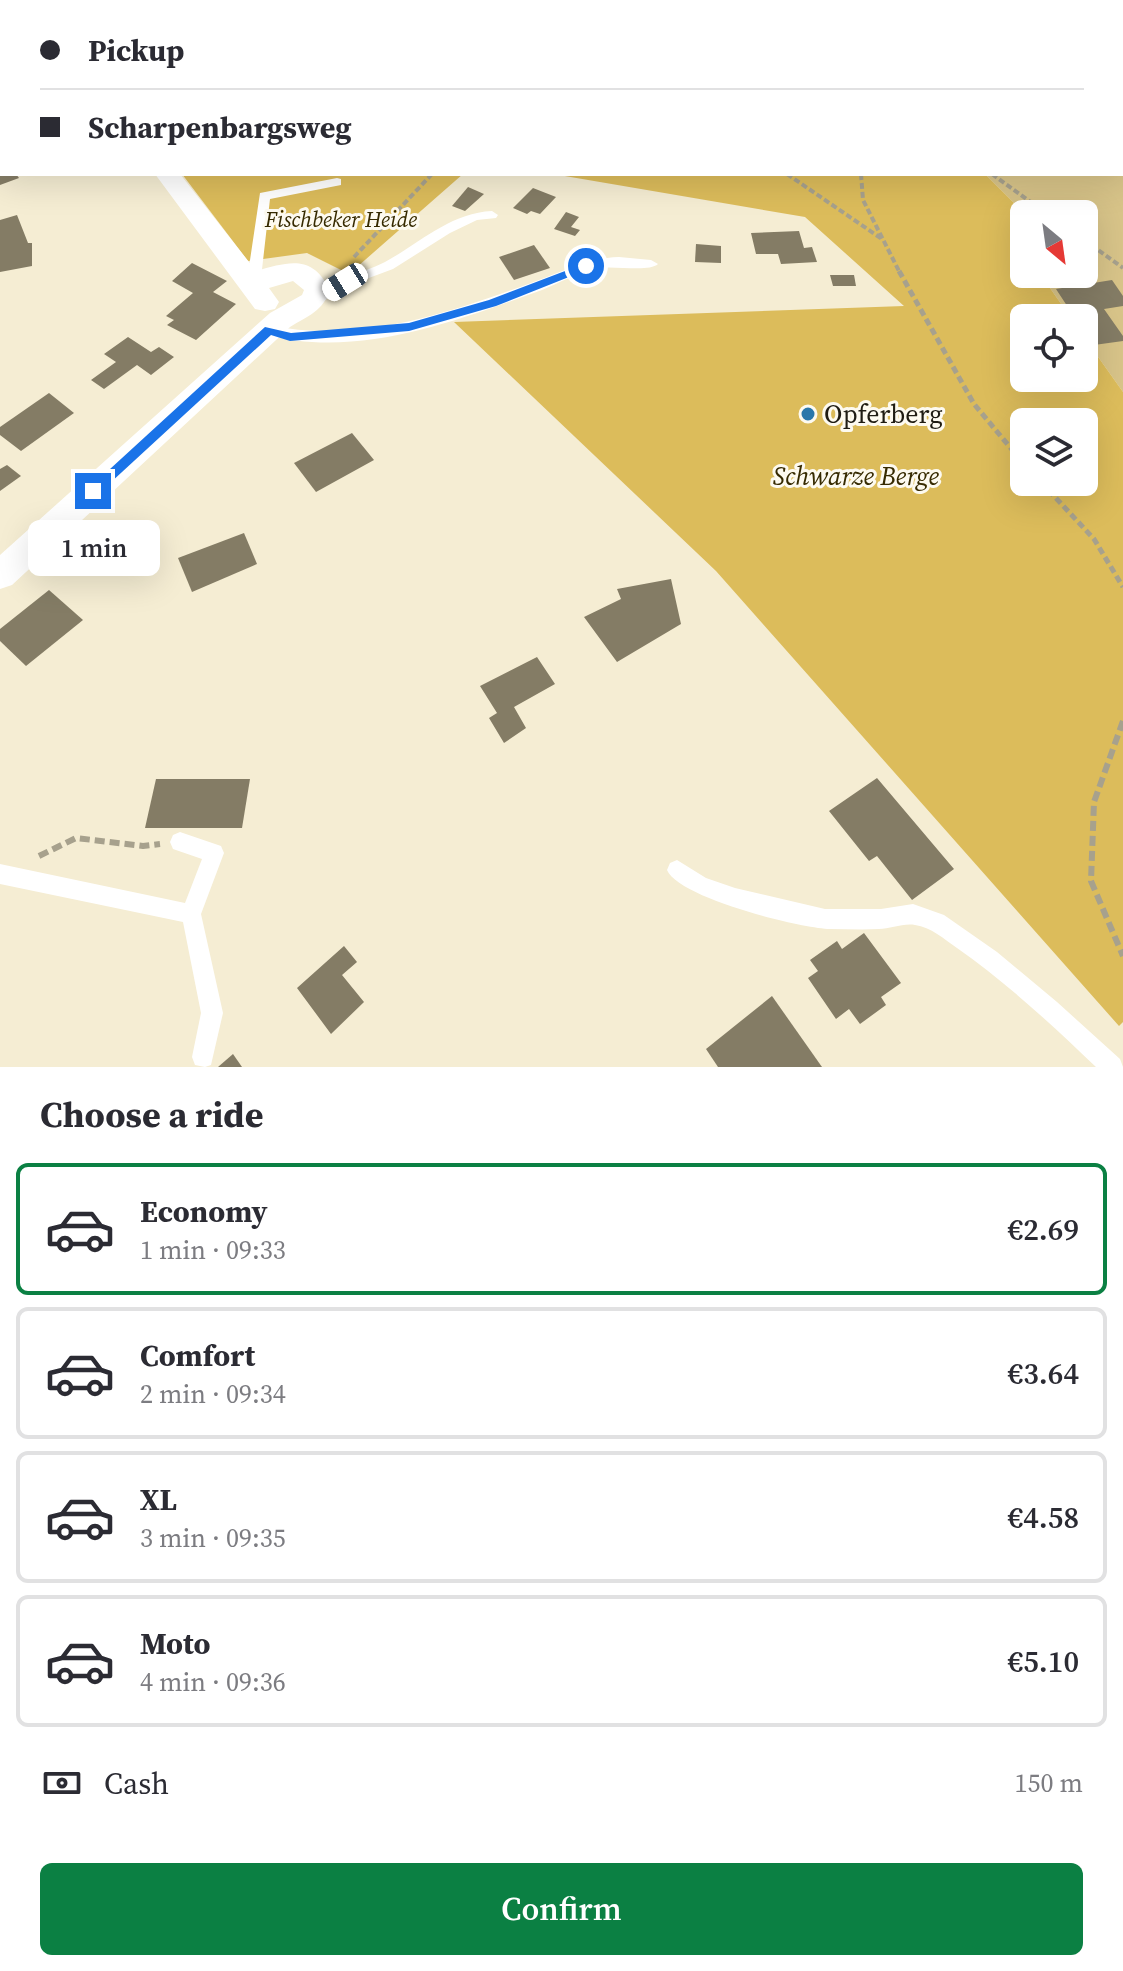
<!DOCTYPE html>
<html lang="en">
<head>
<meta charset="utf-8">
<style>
	body { margin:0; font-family:"Source Serif 4",serif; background:#f2f2f3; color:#2b2b33; height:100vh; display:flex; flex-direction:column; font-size:30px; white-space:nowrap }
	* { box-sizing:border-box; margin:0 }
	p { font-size:26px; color:#7c7c81 }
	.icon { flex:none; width:44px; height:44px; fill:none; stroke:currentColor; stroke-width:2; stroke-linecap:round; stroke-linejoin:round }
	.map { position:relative; height:1067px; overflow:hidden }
	.sheet { display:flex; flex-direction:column; background:#fff; flex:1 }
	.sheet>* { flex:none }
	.banner { position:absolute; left:0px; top:0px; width:1124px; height:176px; box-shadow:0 8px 32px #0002; display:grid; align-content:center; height:176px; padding:0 40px; background:#fff }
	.needle { width:52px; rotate:151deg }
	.fabs { position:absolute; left:1010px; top:200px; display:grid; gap:16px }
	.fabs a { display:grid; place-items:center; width:88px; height:88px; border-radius:12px; background:#fff; box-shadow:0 8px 32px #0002; font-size:40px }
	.end { position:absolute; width:36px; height:36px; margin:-18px; border:10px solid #1a73e8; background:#fff; box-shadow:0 0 0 4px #fff }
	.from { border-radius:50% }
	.bubble { position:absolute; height:56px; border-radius:12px; background:#fff; box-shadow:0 8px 32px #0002; font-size:26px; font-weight:600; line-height:56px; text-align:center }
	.car { position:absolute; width:24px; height:48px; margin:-24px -12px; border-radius:10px; box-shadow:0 0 6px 2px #0007; background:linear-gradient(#fff 24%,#345 0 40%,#fff 0 76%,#345 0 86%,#fff 0) }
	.banner b { display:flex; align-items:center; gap:28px; height:76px; font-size:30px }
	.banner b+b { border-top:2px solid #e1e1e2 }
	.banner i { width:20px; height:20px; background:#2b2b33 }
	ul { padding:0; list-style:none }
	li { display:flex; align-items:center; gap:24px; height:132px; margin:0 16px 12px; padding:0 24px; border:4px solid #e1e1e2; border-radius:12px }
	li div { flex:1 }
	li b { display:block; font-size:30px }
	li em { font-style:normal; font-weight:600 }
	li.on { border-color:#0b8043 }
	li>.icon { width:72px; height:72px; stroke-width:1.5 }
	h2 { padding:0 40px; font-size:36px; line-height:96px }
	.pay { display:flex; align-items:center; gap:20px; height:88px; padding:0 40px; font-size:30px }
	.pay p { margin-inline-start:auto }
	.button { display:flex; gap:16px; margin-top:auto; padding:16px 40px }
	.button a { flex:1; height:92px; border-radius:12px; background:#0b8043; color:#fff; font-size:32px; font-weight:600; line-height:92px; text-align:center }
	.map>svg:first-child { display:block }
	.green { fill:#d8c489 }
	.forest { fill:#dcbc5b; fill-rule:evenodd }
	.building { fill:#847c65 }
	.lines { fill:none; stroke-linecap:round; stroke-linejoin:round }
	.path-far2 { stroke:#a7a18d; stroke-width:4; stroke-dasharray:6 3; stroke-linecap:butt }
	.path-far1 { stroke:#a7a18d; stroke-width:5; stroke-dasharray:7 4; stroke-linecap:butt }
	.path { stroke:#a7a18d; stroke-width:6; stroke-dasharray:10 5; stroke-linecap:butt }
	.service { fill:#fff; fill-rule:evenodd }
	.minor { fill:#fff; fill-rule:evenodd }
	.route { fill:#1a73e8 }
	.poi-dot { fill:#2a77aa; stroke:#fdfaf0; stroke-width:3 }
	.labels { text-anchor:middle; stroke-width:6; stroke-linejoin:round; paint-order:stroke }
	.far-park-label { font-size:22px; font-style:italic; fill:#362a00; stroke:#fdfaf0 }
	.poi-label { font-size:26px; fill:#1f1c13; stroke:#fdfaf0; text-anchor:start }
	.park-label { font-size:26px; font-style:italic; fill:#362a00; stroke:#fdfaf0 }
</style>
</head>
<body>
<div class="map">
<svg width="1123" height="1067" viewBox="0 0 1123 1067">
	<rect width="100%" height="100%" fill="#f5edd3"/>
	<path class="green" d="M 48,0 L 1123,0 L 1123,392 L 1084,337 L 1084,318 L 1071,318 L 1050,288 L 1053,274 L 1084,274 L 1084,214 L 1025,214 L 985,174 L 1122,174 L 1122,2 Z"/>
	<g class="forest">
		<path d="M 48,0 L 752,0 L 750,2 Z"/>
		<path d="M 182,174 L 463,174 L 349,274 L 307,253 L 248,261 Z"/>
		<path d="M 553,174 L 985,174 L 1025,214 L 1024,274 L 1053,274 L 1050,288 L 1071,318 L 1024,318 L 1024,378 L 1084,378 L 1084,337 L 1123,392 L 1123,1022 L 1119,1026 L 716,571 L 454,322 L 904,306 L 805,217 ZM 1024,422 L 1084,422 L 1084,482 L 1024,482 Z"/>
	</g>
	<g class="building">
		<path d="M 0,174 L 16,174 L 19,178 L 0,185 Z"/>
		<path d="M 468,187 L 484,194 L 465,211 L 452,206 Z"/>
		<path d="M 533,188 L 556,197 L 540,214 L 531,211 L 527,214 L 513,208 Z"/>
		<path d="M 566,212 L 579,217 L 571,227 L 580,230 L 575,236 L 554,229 Z"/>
		<path d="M 17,215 L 28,243 L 32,243 L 32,266 L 0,272 L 0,220 Z"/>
		<path d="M 799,231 L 804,248 L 812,247 L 817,262 L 781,264 L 778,254 L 756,254 L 751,233 Z"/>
		<path d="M 696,244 L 721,246 L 721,263 L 695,262 Z"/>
		<path d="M 534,245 L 550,268 L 514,280 L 499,257 Z"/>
		<path d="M 192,263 L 227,281 L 213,292 L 236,304 L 196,340 L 167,325 L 174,320 L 166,316 L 193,293 L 172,281 Z"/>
		<path d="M 830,275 L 854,275 L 856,286 L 833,286 Z"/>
		<path d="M 1112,280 L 1123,296 L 1123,306 L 1104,309 L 1123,336 L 1123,341 L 1094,345 L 1084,331 L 1084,318 L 1075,318 L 1056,289 Z"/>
		<path d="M 128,337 L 151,352 L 159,347 L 174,357 L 151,375 L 137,365 L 104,389 L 91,380 L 116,362 L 104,354 Z"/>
		<path d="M 49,393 L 74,413 L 21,451 L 0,435 L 0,427 Z"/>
		<path d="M 352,433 L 374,460 L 316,492 L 294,463 Z"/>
		<path d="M 7,465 L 21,476 L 0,491 L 0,469 Z"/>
		<path d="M 244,533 L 257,564 L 192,592 L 178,558 Z"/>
		<path d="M 671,579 L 681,624 L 617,662 L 584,617 L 621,599 L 617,589 Z"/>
		<path d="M 49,590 L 83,620 L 26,666 L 0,641 L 0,629 Z"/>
		<path d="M 537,657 L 555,684 L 514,707 L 526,728 L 504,743 L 489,718 L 497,713 L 480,686 Z"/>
		<path d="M 877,778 L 954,869 L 912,900 L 877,856 L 869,861 L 829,811 Z"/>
		<path d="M 156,779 L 250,779 L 242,828 L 145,828 Z"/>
		<path d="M 864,933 L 901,983 L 881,997 L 886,1005 L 860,1024 L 849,1009 L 836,1019 L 808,978 L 818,971 L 810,960 L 837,941 L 842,949 Z"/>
		<path d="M 344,946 L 357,962 L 342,975 L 364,1002 L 331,1034 L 297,988 Z"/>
		<path d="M 772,996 L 822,1067 L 718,1067 L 706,1049 Z"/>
		<path d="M 233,1054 L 242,1067 L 218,1067 Z"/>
	</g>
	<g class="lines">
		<g class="path-far2">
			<path d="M 719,0 L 727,2"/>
			<path d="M 763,0 L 766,2"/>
			<path d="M 774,0 L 801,2"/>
			<path d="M 728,2 L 751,0"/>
			<path d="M 976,2 L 987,0"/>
			<path d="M 787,174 L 882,239"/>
			<path d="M 861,174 L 863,200 L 900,273"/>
			<path d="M 992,174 L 1047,214"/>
			<path d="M 1084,240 L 1123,268"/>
			<path d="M 354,257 L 432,174"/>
		</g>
		<g class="path-far1">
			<path d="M 899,271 L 974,404 L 1024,464"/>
			<path d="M 1041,482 L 1094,539 L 1123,587"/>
		</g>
		<g class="path">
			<path d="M 1123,721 L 1094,802 L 1091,881 L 1123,956"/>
			<path d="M 39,856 L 76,838 L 143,846 L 160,844"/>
		</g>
		<g class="service">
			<path d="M 337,178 L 341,179 L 341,185 L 270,199 L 260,287 L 258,290 L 248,290 L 246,287 L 260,193 Z"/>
			<path d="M 492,211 L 498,215 L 496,218 L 477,220 L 450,233 L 393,269 L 350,285 L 318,304 L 313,306 L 306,301 C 326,279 360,275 385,262 C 420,243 450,213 492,211 Z"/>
			<path d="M 619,257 L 651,260 L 658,264 C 648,273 610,264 593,269 C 575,274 559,283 542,290 C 456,321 356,360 264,334 L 262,330 L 269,325 C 358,345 448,313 531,283 C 560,273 587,258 619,257 Z"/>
			<path d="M 180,832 L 221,846 L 224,853 L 201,914 L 223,1013 L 211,1065 L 205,1067 L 195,1065 L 192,1057 L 201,1013 L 183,922 L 0,884 L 0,864 L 185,903 L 202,859 L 173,849 L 170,842 L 173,835 Z"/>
			<path d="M 677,860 L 706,878 L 735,888 L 825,909 L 881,909 L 913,904 L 944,915 L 997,952 L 1057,1002 L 1120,1059 L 1123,1067 L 1096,1067 C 1052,1025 1007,983 957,948 C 944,939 931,927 915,925 C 903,923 890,929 879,929 C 862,930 846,929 830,929 C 799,928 679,898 667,870 L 670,863 Z"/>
		</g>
		<g class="minor">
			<rect x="0" y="64" width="2" height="14"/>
			<path d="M 155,174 L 180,174 L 256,271 C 289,262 312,254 330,290 C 323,311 308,316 290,327 L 12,585 L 0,589 L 0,555 L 270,313 L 302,295 L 304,290 L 293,281 L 269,288 L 279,302 L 275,309 L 265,311 L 255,309 Z"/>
		</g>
	</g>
	<path class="route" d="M 586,263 L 589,264 L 589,269 L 496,306 L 409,331 L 290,341 L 271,335 L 97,495 L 88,495 L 86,491 L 265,327 L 291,333 L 409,323 L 489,300 Z"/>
	<circle class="poi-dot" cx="808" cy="414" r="8"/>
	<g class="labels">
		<g class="far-park-label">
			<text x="341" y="227">Fischbeker Heide</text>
		</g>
		<g class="poi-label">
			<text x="824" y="423">Opferberg</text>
		</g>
		<g class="park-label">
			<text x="856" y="485">Schwarze Berge</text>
		</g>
	</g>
</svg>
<div class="fabs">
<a><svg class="needle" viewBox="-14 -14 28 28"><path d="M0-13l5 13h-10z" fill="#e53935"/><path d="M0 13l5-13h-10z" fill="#7c7c81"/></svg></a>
<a><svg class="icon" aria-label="locate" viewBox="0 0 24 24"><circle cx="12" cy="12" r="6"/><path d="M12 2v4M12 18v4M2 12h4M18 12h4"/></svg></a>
<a><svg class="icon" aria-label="layers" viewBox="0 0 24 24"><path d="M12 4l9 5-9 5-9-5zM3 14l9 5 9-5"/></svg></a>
</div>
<i class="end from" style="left:586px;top:266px"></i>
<i class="end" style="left:93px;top:491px"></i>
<div class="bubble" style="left:28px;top:520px;width:132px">1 min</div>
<i class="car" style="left:345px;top:282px;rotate:238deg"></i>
<div class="banner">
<b><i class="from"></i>Pickup</b>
<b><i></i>Scharpenbargsweg</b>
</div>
</div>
<section class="sheet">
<h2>Choose a ride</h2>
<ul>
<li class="on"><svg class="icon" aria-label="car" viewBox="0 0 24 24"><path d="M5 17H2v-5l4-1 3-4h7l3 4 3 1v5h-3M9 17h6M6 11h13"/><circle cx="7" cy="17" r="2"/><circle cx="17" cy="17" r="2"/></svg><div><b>Economy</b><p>1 min · 09:33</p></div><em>€2.69</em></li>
<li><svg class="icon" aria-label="car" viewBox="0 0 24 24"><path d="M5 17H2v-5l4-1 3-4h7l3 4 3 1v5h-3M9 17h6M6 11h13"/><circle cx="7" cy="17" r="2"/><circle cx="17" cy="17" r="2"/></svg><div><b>Comfort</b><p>2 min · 09:34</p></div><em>€3.64</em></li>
<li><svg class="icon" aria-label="car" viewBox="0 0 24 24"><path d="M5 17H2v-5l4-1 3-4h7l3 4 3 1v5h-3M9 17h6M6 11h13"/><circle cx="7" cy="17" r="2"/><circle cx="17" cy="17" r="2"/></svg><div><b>XL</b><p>3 min · 09:35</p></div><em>€4.58</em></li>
<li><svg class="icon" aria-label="car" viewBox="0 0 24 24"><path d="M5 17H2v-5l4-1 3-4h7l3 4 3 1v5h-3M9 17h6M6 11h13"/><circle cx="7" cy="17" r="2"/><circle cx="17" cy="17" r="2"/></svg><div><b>Moto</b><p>4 min · 09:36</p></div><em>€5.10</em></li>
</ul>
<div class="pay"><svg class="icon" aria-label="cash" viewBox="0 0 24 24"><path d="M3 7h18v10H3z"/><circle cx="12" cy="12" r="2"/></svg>Cash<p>150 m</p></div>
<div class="button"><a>Confirm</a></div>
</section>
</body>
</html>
